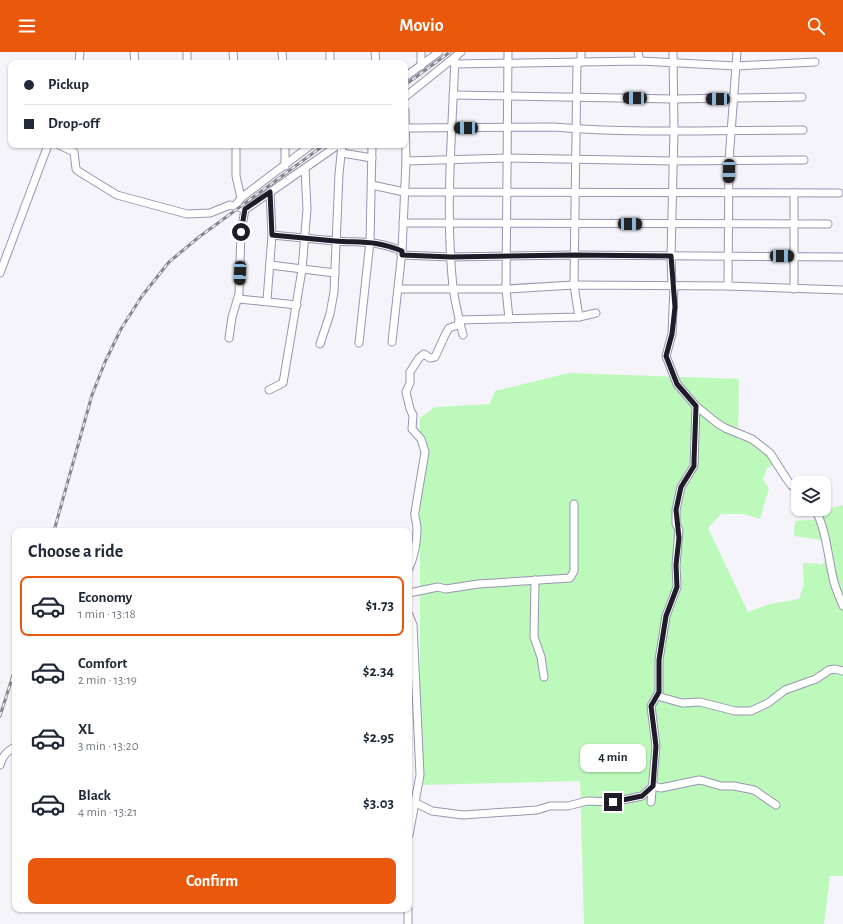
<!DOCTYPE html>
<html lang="en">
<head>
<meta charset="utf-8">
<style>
	body { margin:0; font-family:"Alegreya Sans",sans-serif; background:#f6f6f7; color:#1f2937; height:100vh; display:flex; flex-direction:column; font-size:15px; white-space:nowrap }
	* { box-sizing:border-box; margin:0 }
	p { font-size:13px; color:#747a83 }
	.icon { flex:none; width:22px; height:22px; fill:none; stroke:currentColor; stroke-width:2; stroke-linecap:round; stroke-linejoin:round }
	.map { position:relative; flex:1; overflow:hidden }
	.side { position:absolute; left:12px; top:476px; width:400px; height:384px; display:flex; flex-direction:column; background:#fff; border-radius:8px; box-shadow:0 1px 3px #0004 }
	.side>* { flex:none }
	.banner { position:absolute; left:8px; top:8px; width:400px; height:88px; border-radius:8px; box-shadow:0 1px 3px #0004; display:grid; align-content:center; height:88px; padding:0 16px; background:#fff }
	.controls { position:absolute; left:791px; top:424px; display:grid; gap:8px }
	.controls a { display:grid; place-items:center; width:40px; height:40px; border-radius:8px; background:#fff; box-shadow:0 1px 3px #0004; font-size:20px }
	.end { position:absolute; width:18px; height:18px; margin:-9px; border:5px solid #1e1c28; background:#fff; box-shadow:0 0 0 2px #fff }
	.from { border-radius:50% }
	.bubble { position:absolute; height:28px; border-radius:8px; background:#fff; box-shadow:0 1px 3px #0004; font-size:13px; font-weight:600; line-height:28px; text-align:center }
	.car { position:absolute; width:12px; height:24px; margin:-12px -6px; border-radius:5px; box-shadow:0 0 3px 1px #0007; background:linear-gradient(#222 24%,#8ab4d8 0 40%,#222 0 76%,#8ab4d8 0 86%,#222 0) }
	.banner b { display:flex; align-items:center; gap:14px; height:38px; font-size:15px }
	.banner b+b { border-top:1px solid #e0e1e3 }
	.banner i { width:10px; height:10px; background:#1f2937 }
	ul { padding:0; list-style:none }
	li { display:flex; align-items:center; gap:12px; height:60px; margin:0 8px 6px; padding:0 8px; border:2px solid transparent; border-radius:8px }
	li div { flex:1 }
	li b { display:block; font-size:15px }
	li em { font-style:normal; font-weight:600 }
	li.active { border-color:#ea580c }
	li>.icon { width:36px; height:36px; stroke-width:1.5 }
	h2 { padding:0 16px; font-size:18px; line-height:48px }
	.cta { display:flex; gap:8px; margin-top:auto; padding:8px 16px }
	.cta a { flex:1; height:46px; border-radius:8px; background:#ea580c; color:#fff; font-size:16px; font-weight:600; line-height:46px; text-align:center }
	header { display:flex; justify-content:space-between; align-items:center; height:52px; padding:0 16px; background:#ea580c; color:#fff; font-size:18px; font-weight:600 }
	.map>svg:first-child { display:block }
	.green { fill:#bcf9bb }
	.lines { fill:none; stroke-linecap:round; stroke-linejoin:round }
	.minor-casing { stroke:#9895b2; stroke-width:9 }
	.minor { stroke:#fff; stroke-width:7 }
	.rail-casing { stroke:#86858e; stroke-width:3 }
	.rail { stroke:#f4f4fa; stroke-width:1.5; stroke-dasharray:4.5; stroke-linecap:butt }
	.route { stroke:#1e1c28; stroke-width:5 }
</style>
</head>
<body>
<header><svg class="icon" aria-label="menu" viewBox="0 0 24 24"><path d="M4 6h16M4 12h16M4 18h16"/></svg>Movio<svg class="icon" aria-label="search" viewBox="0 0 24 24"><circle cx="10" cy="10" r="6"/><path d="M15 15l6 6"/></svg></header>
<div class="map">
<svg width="843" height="872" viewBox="0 0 843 872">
	<rect width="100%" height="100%" fill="#f4f4fa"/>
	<path class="green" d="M 569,321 L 739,327 L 738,387 L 766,394 L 781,409 L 767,416 L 763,428 L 769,436 L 760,467 L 744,462 L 721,462 L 708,476 L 748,560 L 770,552 L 799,547 L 804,532 L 803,511 L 822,512 L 831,503 L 821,488 L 794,484 L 795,469 L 821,467 L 832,456 L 843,453 L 843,824 L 830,824 L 824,872 L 584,872 L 580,729 L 420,733 L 420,366 L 435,355 L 490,352 L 495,339 Z"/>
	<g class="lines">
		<defs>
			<g id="minor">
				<path d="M 134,0 L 135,11"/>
				<path d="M 187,0 L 187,11"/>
				<path d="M 233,0 L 234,11"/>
				<path d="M 282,0 L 283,11"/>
				<path d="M 375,0 L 376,11"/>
				<path d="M 508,0 L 506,237 L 509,267"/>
				<path d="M 638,0 L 640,9"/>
				<path d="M 455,6 C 452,82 445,160 453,235 C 455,251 459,267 463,283"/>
				<path d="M 577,10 L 574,233 L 579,265"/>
				<path d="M 581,10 L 581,0"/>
				<path d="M 79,11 L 80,0"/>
				<path d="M 330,11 L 330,0"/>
				<path d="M 455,12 L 640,9 L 736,14 L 815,10"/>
				<path d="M 421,14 L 421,0"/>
				<path d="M 405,25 L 439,0"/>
				<path d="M 453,43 L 674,47 L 802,45"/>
				<path d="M 405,45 L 461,0"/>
				<path d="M 406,76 L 553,75 C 636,82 721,78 803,78"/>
				<path d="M 59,93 L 74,100 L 76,117 L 78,119 L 117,143 L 187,162 L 210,161 L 230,153 L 245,157 L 249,155 L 338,93"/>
				<path d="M 236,93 L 236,124 L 241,146"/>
				<path d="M 285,93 L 285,114"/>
				<path d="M 342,101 L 372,106"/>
				<path d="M 406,109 L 507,106 L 673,109 L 804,108"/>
				<path d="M 372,133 L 404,140 L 839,141"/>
				<path d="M 794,141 L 794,237"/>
				<path d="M 235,154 L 241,146 L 311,93"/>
				<path d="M 403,171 L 828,172"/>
				<path d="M 272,183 C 293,185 314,187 335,189 C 362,191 375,188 402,199"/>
				<path d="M 401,203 L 451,205 L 574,203 L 843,205"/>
				<path d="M 270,213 L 335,221"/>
				<path d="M 0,221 L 48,93"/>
				<path d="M 672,234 L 671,204 L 674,78 L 673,0"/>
				<path d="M 674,234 L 672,282 L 666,304 L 677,332 L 696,354 L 717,371 L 725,376 L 752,387 L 770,401 L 786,426 L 791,433 L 798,438"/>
				<path d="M 728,234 L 729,108 L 737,0"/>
				<path d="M 399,237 L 506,237 L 574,233 L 728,234 L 843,238"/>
				<path d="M 239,247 L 297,253"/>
				<path d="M 267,248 L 272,183 L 270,140"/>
				<path d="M 229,286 L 232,265 L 239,242 L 241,180 L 245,157"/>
				<path d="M 392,290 L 402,199 L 406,109 L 405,59"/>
				<path d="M 359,291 L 370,189 L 372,93"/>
				<path d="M 320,292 L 330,262 L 334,240 L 339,122 L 342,93"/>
				<path d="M 269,338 L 283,331 L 302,218 L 307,157 L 305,117"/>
				<path d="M 815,457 C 827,479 828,507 834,530 C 836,538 840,546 843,554"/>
				<path d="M 409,516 C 415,503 417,490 417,476 C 417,470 414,466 415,460 L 425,400 L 421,387 L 412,377 L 413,363 L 410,357 L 406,340 L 410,331 L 410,320 L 419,306 L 424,302 L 430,306 L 435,305 L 446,281 L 449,276 L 458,273 L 459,268 L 579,265 L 596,261"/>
				<path d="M 535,528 L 534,585 L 541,605 L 544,625"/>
				<path d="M 409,541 L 438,535 L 446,537 L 478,532 L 570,526 L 574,519 L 574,452"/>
				<path d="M 409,563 L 413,573 L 420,723 L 409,783"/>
				<path d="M 657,644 L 682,651 L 700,650 L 735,659 L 751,659 L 768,651 L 785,638 L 816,627 L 829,618 L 835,617 L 843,619"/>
				<path d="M 0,713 C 2,704 7,699 15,695"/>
				<path d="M 414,750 L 432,759 L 463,763 L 537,758 L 550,754 L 568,754 L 587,749 L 613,750 L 642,744 L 653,734 L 661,736 L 699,728 L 704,729 L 721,734 L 734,734 L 754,738 L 776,753"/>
				<path d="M 651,750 L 656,694 L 651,654 L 659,640 L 659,608 L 666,564 L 677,535 L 676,513 L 679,478 L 676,472 L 676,458 L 681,435 L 694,414 L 696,354"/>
				<path d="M 408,857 L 408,872"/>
			</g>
		</defs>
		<use href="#minor" class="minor-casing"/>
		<use href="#minor" class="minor"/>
		<defs>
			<g id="rail">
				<path d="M 405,33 L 450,0"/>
				<path d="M 54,479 L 92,343 L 105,310 L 121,277 L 142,244 L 169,210 L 199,185 L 324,93"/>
				<path d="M 0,664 L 15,617"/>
			</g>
		</defs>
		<use href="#rail" class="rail-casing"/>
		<use href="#rail" class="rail"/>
	</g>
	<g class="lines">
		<path class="route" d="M 241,180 L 245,157 L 270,140 L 272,183 C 293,185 314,187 335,189 C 362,191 375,188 402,199 L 402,203 L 451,205 L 574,203 L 671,204 L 675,255 L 672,282 L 666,304 L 677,332 L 696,354 L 694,409 L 694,414 L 681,435 L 676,458 L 679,486 L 676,513 L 677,535 L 666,564 L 659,608 L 659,640 L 651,654 L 656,694 L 653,734 L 642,744 L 613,750"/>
	</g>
</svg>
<div class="controls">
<a><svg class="icon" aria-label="layers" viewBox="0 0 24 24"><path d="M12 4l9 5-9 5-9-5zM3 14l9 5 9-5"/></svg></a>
</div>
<i class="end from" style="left:241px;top:180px"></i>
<i class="end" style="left:613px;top:750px"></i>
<div class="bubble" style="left:580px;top:692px;width:66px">4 min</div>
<i class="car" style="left:635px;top:46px;rotate:271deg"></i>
<i class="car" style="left:718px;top:47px;rotate:270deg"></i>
<i class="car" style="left:466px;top:76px;rotate:270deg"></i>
<i class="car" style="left:729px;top:119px;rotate:181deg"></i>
<i class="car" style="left:630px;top:172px;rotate:91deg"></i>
<i class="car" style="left:782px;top:204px;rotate:91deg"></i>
<i class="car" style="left:240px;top:221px;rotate:182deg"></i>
<div class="banner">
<b><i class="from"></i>Pickup</b>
<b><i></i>Drop-off</b>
</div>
<section class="side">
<h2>Choose a ride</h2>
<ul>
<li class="active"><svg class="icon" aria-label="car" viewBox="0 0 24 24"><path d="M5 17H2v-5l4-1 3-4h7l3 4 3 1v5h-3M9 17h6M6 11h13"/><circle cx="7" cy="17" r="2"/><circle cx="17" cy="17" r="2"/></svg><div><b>Economy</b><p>1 min · 13:18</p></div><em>$1.73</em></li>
<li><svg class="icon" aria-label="car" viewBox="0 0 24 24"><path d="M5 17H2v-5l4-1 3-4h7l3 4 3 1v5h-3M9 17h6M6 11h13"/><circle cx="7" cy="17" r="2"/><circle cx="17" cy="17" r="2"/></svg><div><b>Comfort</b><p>2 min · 13:19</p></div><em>$2.34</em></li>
<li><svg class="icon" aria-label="car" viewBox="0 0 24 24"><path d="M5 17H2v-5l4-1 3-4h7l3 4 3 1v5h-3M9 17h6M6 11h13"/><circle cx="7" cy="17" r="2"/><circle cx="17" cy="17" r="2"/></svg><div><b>XL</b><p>3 min · 13:20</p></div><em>$2.95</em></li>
<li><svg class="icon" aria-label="car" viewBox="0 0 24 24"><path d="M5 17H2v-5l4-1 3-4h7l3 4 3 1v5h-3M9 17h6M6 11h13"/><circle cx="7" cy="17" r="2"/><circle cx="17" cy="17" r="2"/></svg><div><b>Black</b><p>4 min · 13:21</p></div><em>$3.03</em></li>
</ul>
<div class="cta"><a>Confirm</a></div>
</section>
</div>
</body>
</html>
